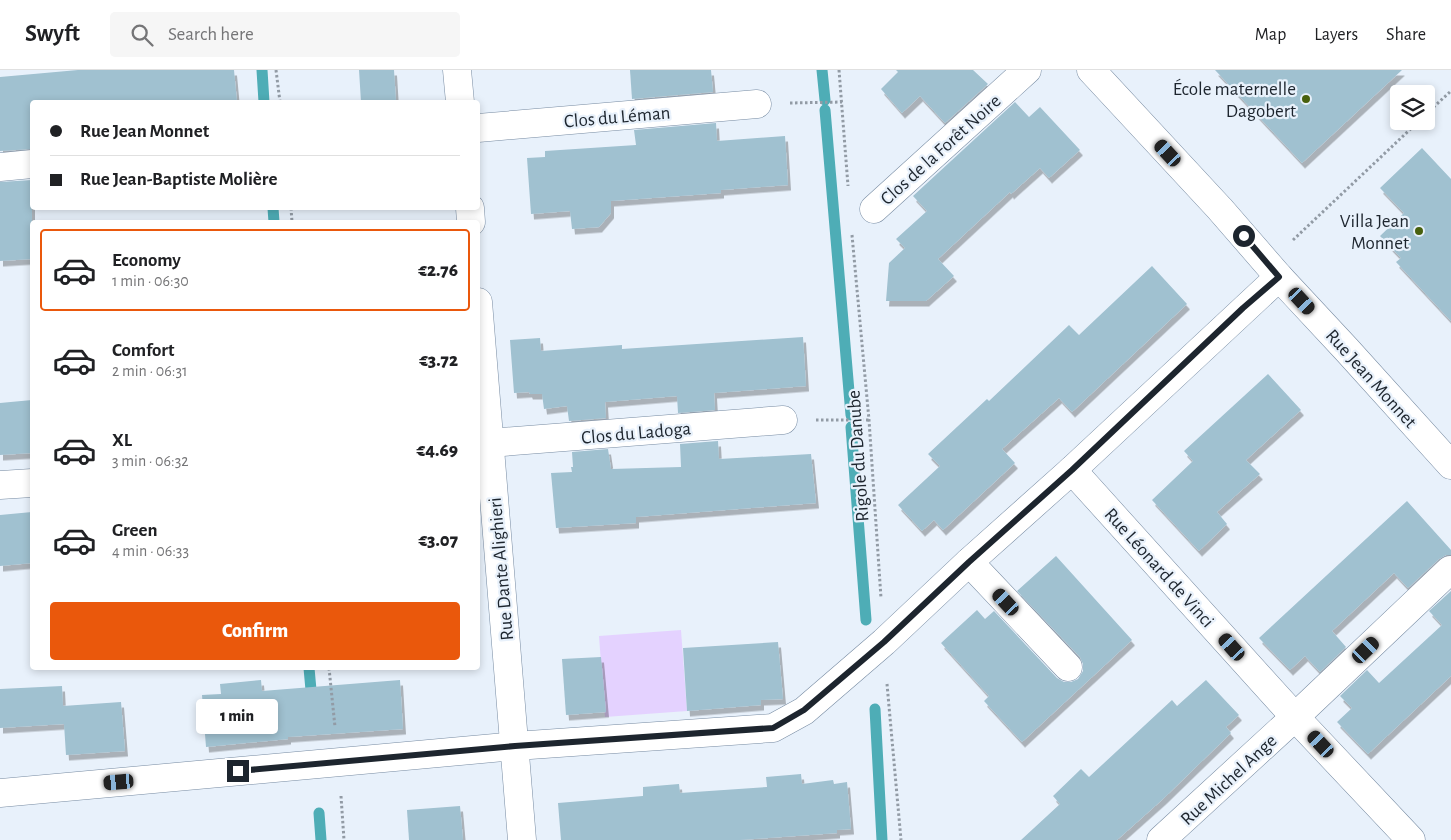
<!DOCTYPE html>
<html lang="en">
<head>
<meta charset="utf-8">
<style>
	body { margin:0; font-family:"Alegreya Sans",sans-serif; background:#f6f6f6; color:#202124; height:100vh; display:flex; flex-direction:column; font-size:19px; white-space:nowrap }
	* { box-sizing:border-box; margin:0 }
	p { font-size:16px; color:#757577 }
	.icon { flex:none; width:28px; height:28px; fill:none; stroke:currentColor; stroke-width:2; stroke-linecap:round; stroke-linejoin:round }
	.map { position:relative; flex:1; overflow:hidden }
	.side { position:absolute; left:30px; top:150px; width:450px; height:450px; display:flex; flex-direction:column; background:#fff; border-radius:5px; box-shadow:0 2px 8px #0003 }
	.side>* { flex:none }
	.banner { position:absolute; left:30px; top:30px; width:450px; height:110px; border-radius:5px; box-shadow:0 2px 8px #0003; display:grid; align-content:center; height:110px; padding:0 20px; background:#fff }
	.fabs { position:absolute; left:1390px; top:15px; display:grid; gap:10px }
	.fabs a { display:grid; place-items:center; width:45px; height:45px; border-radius:5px; background:#fff; box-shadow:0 2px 8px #0003; font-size:25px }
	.end { position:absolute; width:22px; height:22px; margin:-11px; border:6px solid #1d252e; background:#fff; box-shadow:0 0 0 2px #fff }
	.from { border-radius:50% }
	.bubble { position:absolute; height:35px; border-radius:5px; background:#fff; box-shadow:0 2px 8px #0003; font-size:16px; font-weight:800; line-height:35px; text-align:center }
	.car { position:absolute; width:15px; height:30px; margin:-15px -8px; border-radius:6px; box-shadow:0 0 4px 1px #0007; background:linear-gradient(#222 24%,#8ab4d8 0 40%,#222 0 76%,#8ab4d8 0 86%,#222 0) }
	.banner b { display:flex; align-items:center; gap:18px; height:48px; font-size:19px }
	.banner b+b { border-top:1px solid #e0e0e0 }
	.banner i { width:12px; height:12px; background:#202124 }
	ul { padding:9px 0 0; list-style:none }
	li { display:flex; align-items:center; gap:15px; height:82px; margin:0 10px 8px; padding:0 10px; border:2px solid transparent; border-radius:5px }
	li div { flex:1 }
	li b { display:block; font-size:19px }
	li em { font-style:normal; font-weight:800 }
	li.selected { border-color:#ea580c }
	li>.icon { width:45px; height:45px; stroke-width:1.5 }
	.action { display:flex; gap:10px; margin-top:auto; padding:10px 20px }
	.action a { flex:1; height:58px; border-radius:5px; background:#ea580c; color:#fff; font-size:20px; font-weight:800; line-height:58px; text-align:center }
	header { display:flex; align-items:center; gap:30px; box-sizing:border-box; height:70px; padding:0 25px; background:#fff; border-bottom:1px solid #e0e0e0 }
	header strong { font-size:24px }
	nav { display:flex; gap:28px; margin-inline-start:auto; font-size:18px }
	.search { width:350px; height:45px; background:#f6f6f6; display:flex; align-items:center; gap:12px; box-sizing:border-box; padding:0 18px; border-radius:5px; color:#757577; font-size:19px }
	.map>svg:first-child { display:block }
	.green { fill:#e4d2ff }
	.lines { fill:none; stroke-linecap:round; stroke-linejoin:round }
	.stream { stroke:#4eadb6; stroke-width:11 }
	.building { fill:#a0c1d0; filter:url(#shadow) }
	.street-casing { stroke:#778ba2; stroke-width:29 }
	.path { stroke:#929ba5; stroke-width:3; stroke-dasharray:2.5 2.5; stroke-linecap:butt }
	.street { stroke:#fff; stroke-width:28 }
	.route { stroke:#1d252e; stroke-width:6 }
	.poi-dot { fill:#48610e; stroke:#e8f1fb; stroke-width:2 }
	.labels { text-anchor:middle; stroke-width:4.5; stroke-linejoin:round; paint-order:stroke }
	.poi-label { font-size:19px; fill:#1d252e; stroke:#e8f1fb; text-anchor:end }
	.street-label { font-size:19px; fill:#1d252e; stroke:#e8f1fb }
</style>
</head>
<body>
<header>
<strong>Swyft</strong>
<div class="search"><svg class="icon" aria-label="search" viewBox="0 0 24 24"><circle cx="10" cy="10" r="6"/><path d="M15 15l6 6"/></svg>Search here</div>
<nav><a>Map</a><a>Layers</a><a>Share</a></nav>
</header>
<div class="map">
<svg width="1451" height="770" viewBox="0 0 1451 770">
	<defs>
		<filter id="shadow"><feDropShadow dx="3" dy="5.5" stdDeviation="0" flood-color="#0004"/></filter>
	</defs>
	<rect width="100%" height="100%" fill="#e8f1fb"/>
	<path class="green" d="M 681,560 L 687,641 L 605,647 L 599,566 Z"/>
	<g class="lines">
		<g class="stream">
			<path d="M 262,0 L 264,32"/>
			<path d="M 822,0 L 825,30"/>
			<path d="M 825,40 L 851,345"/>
			<path d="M 273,138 L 274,152"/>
			<path d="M 851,357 L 866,550"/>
			<path d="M 309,598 L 312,631"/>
			<path d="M 875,639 L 882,770"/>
			<path d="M 319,743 L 321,770"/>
		</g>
	</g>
	<g class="building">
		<path d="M 78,0 L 234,0 L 237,32 L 32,32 L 32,79 L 0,81 L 0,7 Z"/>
		<path d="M 359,0 L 394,0 L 396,32 L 361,32 Z"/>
		<path d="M 630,0 L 711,0 L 713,22 L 632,29 Z"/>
		<path d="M 896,0 L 973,0 L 988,14 L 945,53 L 920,26 L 902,43 L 881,19 L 898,2 Z"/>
		<path d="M 1215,0 L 1402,0 L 1302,93 Z"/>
		<path d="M 1015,32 L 1029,47 L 1040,37 L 1080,80 L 1049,108 L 1040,98 L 1011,124 L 1010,122 L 938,189 L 954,206 L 926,231 L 886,231 L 889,193 L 905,178 L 896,169 L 927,141 L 913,126 Z"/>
		<path d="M 716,53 L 717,71 L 785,66 L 788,115 L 721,120 L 721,123 L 611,131 L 611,143 L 599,157 L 572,159 L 570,141 L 531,144 L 527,88 L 545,87 L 545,81 L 636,75 L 634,60 Z"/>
		<path d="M 1422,78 L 1451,109 L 1451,251 L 1396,192 L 1401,188 L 1380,166 L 1404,143 L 1380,118 Z"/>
		<path d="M 32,110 L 32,189 L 0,191 L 0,112 Z"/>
		<path d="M 1152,196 L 1187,234 L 1072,342 L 1059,328 L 1002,379 L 1015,393 L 943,460 L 934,450 L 922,461 L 898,435 L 940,396 L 928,384 L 987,329 L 989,331 L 1069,255 L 1079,265 Z"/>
		<path d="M 803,267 L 806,316 L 714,323 L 715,340 L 678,343 L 677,326 L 605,332 L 606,348 L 569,351 L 567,336 L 544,339 L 542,324 L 530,324 L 529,322 L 514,323 L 510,270 L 540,268 L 541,281 L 622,275 L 622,279 Z"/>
		<path d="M 1268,304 L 1301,340 L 1246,390 L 1260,404 L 1217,442 L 1227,454 L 1199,481 L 1152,430 L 1193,391 L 1184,381 Z"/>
		<path d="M 32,330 L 32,383 L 0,385 L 0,333 Z"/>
		<path d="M 718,371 L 719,389 L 811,384 L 816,433 L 636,447 L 636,453 L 556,458 L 551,403 L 572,402 L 571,397 L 573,397 L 572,382 L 608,379 L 611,399 L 681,397 L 680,374 Z"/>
		<path d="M 1407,431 L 1451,480 L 1451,485 L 1446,485 L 1439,489 L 1408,518 L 1394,503 L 1332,561 L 1346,577 L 1320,602 L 1305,586 L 1290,600 L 1259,568 Z"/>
		<path d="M 32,442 L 32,493 L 0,496 L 0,445 Z"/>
		<path d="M 1056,486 L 1132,570 L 1022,672 L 984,631 L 989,626 L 941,573 L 977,540 L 985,549 L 994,541 L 1057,608 L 1064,612 L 1071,612 L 1078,609 L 1083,601 L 1083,594 L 1080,587 L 1017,521 Z"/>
		<path d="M 1451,521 L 1451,606 L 1368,684 L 1337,652 L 1352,638 L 1340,626 L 1367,600 L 1379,613 L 1442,555 L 1429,541 Z"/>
		<path d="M 778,572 L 783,629 L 761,630 L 761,635 L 687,641 L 683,578 Z"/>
		<path d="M 601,587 L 606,642 L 566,645 L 562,589 Z"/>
		<path d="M 261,610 L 262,621 L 400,610 L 403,659 L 288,667 L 288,669 L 206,677 L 202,625 L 221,624 L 220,614 Z"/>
		<path d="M 1206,610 L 1239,645 L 1226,657 L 1231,663 L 1163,729 L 1117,770 L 1021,770 L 1060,734 L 1053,726 L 1081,699 L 1089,707 L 1172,630 L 1177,636 Z"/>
		<path d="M 62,616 L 63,636 L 121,632 L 125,681 L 66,685 L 64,654 L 0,658 L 0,619 Z"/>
		<path d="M 801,704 L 802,714 L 833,710 L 834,714 L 847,712 L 851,759 L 837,760 L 837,763 L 740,770 L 561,770 L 558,733 L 643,726 L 643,717 L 679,714 L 680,723 L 767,717 L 766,707 Z"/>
		<path d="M 460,736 L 463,770 L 409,770 L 407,740 Z"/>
	</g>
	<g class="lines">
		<defs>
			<g id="street">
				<path d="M 457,0 L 460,32"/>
				<path d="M 1091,0 L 1220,139 L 1279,207 L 1347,280 L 1451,395"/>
				<path d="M 478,58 L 757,34"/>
				<path d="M 0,97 L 32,94"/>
				<path d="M 470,138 L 471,152"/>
				<path d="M 874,139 L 1027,0"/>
				<path d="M 478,232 L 522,770"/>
				<path d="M 489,373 L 783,350"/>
				<path d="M 1072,400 L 1295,647 L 1411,770"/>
				<path d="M 0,415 L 32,413"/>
				<path d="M 969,492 L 1068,597"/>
				<path d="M 0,723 L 515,676 L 773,658 L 804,641 L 884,572 L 969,492 L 1072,400 L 1279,207"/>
				<path d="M 1161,770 L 1295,647 L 1450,500"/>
			</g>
		</defs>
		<use href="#street" class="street-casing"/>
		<g class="path">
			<path d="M 276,0 L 280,32"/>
			<path d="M 839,0 L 848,116"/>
			<path d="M 790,33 L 842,32"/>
			<path d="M 1426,44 L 1451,21"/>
			<path d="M 291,138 L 292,152"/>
			<path d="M 852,165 L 869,350 L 881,528"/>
			<path d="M 1293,170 L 1419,51"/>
			<path d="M 816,350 L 869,350"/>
			<path d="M 329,598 L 335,657"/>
			<path d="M 887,614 L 901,770"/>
			<path d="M 341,726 L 344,770"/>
		</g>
		<use href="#street" class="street"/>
	</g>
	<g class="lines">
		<path class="route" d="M 238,701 L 515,676 L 773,658 L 804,640 L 884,572 L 969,492 L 1072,400 L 1243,238 L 1279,207 L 1244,166"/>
	</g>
	<g class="poi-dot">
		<circle cx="1306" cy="29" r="5"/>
		<circle cx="1419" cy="161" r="5"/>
	</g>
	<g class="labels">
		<g class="poi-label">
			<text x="1296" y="25">École maternelle<tspan x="1296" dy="22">Dagobert</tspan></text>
			<text x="1409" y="157">Villa Jean<tspan x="1409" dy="22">Monnet</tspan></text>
		</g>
		<g class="street-label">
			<text transform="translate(617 46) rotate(-5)" y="7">Clos du Léman</text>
			<text transform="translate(940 79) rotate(-42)" y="7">Clos de la Forêt Noire</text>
			<text transform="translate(1372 308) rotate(48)" y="7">Rue Jean Monnet</text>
			<text transform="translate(636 362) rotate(-5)" y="7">Clos du Ladoga</text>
			<text transform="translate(857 386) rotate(-94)" y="7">Rigole du Danube</text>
			<text transform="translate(1160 497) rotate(48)" y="7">Rue Léonard de Vinci</text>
			<text transform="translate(500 499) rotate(-95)" y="7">Rue Dante Alighieri</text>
			<text transform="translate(1228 709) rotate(-43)" y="7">Rue Michel Ange</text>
		</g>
	</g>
</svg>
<div class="fabs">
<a><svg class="icon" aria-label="layers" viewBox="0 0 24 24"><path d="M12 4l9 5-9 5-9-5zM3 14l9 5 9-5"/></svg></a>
</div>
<i class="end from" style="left:1244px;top:166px"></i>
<i class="end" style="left:238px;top:701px"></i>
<div class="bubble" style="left:196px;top:629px;width:82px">1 min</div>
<i class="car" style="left:1168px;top:83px;rotate:317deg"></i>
<i class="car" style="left:1302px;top:231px;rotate:137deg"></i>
<i class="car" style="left:1006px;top:532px;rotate:317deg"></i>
<i class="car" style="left:1232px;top:577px;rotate:318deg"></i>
<i class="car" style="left:1366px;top:580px;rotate:46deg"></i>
<i class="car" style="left:1321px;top:674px;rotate:317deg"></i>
<i class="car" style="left:119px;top:712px;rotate:265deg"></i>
<div class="banner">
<b><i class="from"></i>Rue Jean Monnet</b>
<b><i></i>Rue Jean-Baptiste Molière</b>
</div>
<section class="side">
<ul>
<li class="selected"><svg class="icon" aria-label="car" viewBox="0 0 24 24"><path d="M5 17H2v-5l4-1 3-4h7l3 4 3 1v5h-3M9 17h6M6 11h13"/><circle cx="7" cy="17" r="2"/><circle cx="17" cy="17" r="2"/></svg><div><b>Economy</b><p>1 min · 06:30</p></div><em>€2.76</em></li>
<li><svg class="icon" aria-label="car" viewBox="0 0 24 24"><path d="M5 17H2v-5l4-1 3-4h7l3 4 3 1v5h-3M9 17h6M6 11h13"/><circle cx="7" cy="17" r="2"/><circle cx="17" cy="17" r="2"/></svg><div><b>Comfort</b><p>2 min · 06:31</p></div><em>€3.72</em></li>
<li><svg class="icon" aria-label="car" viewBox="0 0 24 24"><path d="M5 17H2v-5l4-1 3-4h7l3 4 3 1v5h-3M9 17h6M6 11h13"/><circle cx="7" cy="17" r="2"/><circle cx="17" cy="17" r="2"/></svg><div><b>XL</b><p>3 min · 06:32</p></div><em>€4.69</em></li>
<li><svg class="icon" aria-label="car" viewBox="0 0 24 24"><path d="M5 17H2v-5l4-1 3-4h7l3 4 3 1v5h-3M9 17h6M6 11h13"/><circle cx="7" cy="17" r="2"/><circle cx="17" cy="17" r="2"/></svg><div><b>Green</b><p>4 min · 06:33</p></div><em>€3.07</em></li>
</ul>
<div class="action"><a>Confirm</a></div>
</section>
</div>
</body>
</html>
